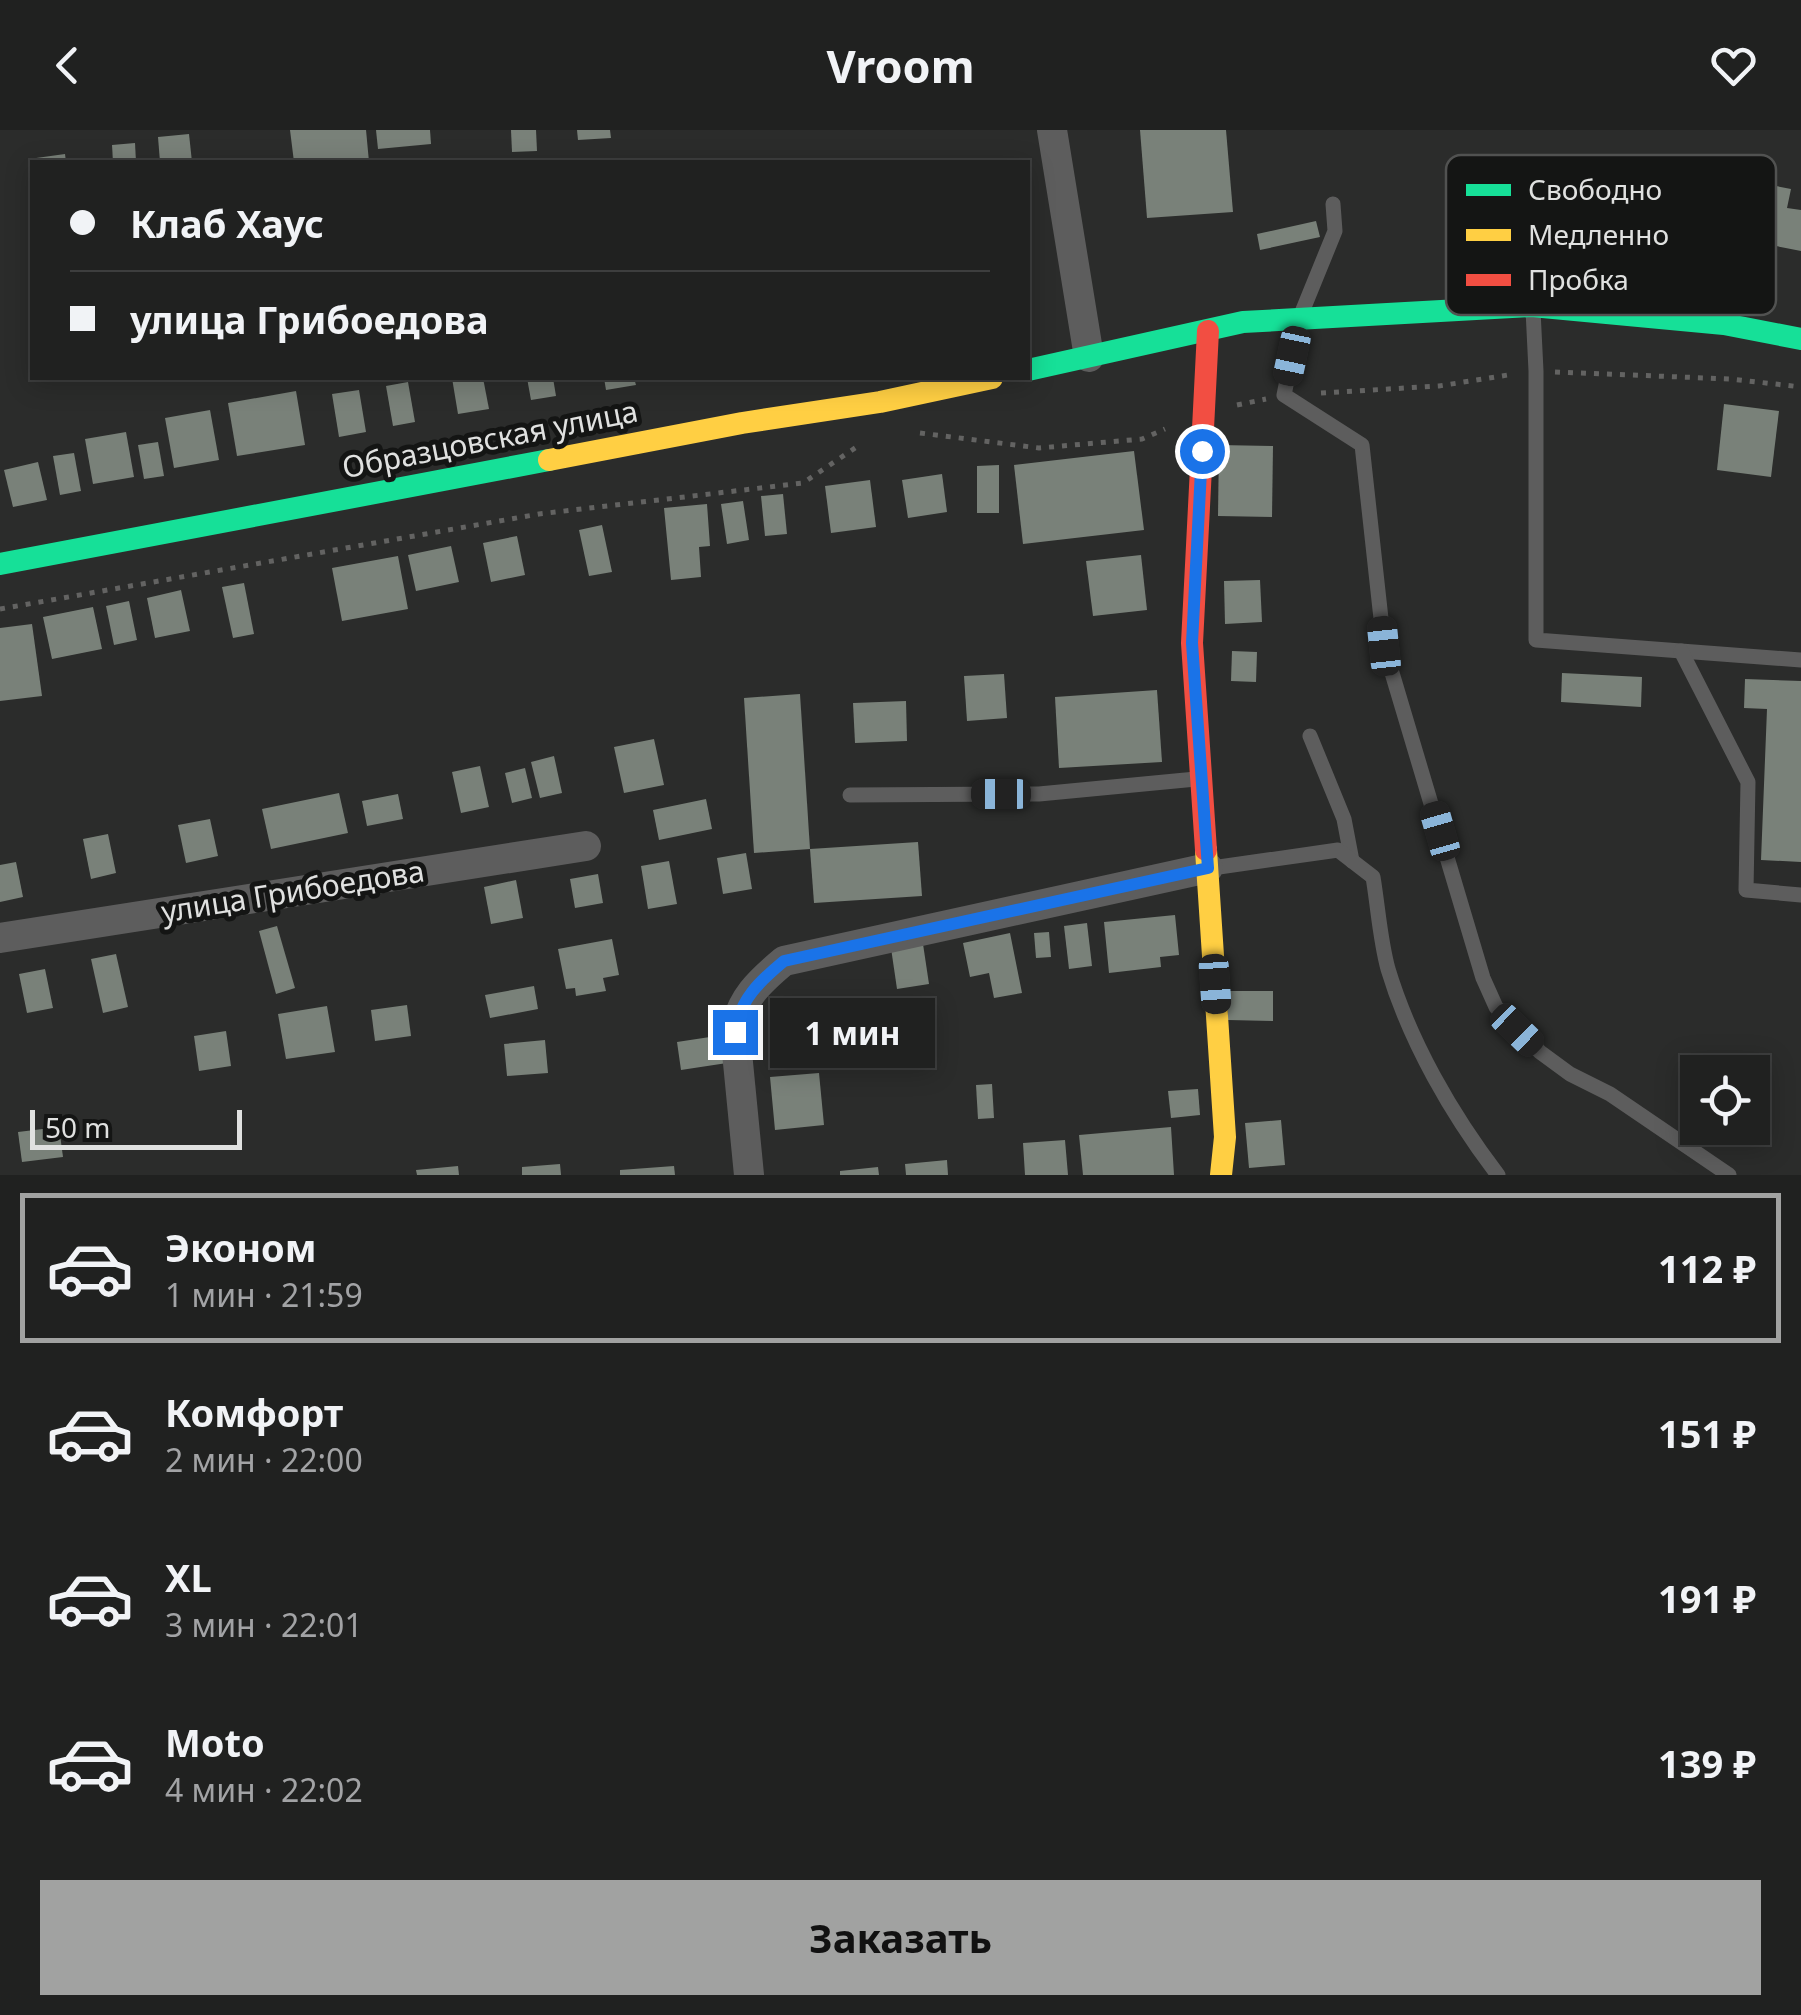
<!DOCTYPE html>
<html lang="ru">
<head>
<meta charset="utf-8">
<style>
	body { margin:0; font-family:"Noto Sans",sans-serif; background:#2d2e2d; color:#f1f3f6; height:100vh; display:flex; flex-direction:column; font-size:38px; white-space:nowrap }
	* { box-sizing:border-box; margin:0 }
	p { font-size:32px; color:#a2a3a5 }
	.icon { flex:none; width:55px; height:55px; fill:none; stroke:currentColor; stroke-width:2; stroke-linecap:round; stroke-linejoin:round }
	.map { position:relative; height:1045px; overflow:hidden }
	.drawer { display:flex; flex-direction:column; background:#202120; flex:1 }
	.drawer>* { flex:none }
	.top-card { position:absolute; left:30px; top:30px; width:1000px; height:220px; border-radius:0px; box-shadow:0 5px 25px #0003,0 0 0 2px #3d3e3e; display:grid; align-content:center; height:220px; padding:0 40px; background:#202120 }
	.buttons { position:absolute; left:1680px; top:925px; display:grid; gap:20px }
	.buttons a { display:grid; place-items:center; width:90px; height:90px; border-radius:0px; background:#202120; box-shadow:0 5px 25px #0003,0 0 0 2px #3d3e3e; font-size:50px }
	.scale { position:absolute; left:30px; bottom:25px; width:212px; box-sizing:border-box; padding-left:10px; border:5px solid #e0e1e0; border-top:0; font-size:28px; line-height:35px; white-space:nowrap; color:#e0e1e0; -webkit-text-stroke:8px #141514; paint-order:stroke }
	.end { position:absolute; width:45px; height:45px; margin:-22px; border:12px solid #1a73e8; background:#fff; box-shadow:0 0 0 5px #fff }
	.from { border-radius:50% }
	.bubble { position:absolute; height:70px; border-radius:0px; background:#202120; box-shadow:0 5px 25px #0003,0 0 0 2px #3d3e3e; font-size:32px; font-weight:700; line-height:70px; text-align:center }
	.car { position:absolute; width:30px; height:60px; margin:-30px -15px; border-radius:12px; box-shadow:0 0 8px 2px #0007; background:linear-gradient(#222 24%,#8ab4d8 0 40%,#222 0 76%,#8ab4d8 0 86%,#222 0) }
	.top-card b { display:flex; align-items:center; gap:35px; height:95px; font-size:38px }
	.top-card b+b { border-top:2px solid #3d3e3e }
	.top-card i { width:25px; height:25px; background:#f1f3f6 }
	ul { padding:18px 0 0; list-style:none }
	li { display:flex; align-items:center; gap:30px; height:150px; margin:0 20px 15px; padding:0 20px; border:5px solid transparent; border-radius:0px }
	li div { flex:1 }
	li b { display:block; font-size:38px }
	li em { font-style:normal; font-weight:700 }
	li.current { border-color:#a1a2a1 }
	li>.icon { width:90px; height:90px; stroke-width:1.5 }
	.cta { display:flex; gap:20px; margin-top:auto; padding:20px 40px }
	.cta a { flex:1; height:115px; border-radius:0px; background:#a1a2a1; color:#111; font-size:40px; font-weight:700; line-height:115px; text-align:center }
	header { display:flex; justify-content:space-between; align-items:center; height:130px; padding:0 40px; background:#202120; font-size:45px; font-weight:700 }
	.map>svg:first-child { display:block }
	.building { fill:#798179 }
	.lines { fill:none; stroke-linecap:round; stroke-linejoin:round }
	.path { stroke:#636362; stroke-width:5; stroke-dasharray:5 8; stroke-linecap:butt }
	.lane { stroke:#5d5d5d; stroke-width:15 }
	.street { stroke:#5d5d5d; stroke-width:30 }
	.fast { stroke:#16e098; stroke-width:22 }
	.slow { stroke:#ffcf43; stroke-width:22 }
	.jam { stroke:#f24e42; stroke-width:22 }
	.route { stroke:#1a73e8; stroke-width:12 }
	.labels { text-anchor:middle; stroke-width:10; stroke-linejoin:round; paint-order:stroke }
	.street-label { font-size:30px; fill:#e0e1e0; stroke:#141514 }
	.key { fill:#141514; stroke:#515251; stroke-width:2.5 }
	.key-label { font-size:28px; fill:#e0e1e0 }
</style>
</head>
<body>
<header><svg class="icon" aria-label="back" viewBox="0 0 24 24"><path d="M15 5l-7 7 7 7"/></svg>Vroom<svg class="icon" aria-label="heart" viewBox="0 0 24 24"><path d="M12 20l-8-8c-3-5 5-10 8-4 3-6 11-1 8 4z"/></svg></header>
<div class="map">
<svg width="1801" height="1045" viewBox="0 0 1801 1045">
	<rect width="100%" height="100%" fill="#2b2c2b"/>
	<g class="building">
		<path d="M 290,0 L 366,0 L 369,32 L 294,32 Z"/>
		<path d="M 376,0 L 430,0 L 431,14 L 378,19 Z"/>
		<path d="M 511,0 L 536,0 L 537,21 L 512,22 Z"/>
		<path d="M 577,0 L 610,0 L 611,8 L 578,10 Z"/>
		<path d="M 1140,0 L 1226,0 L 1233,82 L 1147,88 Z"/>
		<path d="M 189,4 L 192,32 L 160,32 L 158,7 Z"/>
		<path d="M 135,13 L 136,32 L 113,32 L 112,15 Z"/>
		<path d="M 65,24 L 66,32 L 32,32 L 32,40 L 30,40 L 29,29 Z"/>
		<path d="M 1686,38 L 1791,59 L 1787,78 L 1801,80 L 1801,121 L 1675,96 Z"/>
		<path d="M 1316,91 L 1320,107 L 1260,120 L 1257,104 Z"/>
		<path d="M 452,248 L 483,248 L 489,279 L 458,284 Z"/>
		<path d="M 527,248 L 553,248 L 556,266 L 531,270 Z"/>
		<path d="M 604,248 L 634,248 L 636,255 L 606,260 Z"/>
		<path d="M 408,252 L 415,292 L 393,296 L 386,256 Z"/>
		<path d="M 359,260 L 366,302 L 339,307 L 332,264 Z"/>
		<path d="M 296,261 L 305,315 L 237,326 L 228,273 Z"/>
		<path d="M 1724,274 L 1779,281 L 1771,347 L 1717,340 Z"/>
		<path d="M 210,280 L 219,330 L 174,338 L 165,288 Z"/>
		<path d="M 126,302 L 134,347 L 93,354 L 85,309 Z"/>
		<path d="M 158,312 L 164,346 L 144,349 L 138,315 Z"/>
		<path d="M 1219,315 L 1273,316 L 1272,387 L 1218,386 Z"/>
		<path d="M 1134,321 L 1144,400 L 1023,414 L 1014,335 Z"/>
		<path d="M 74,323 L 81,361 L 60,365 L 53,326 Z"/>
		<path d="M 38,332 L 47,370 L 13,377 L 4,340 Z"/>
		<path d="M 999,335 L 999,383 L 977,383 L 977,336 Z"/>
		<path d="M 942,344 L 947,382 L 908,388 L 902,350 Z"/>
		<path d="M 870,350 L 876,397 L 831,403 L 825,356 Z"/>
		<path d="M 783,364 L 787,404 L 765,406 L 761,366 Z"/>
		<path d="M 743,371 L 749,410 L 727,414 L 721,374 Z"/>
		<path d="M 707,374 L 710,416 L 699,417 L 701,447 L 671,450 L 664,378 Z"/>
		<path d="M 602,395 L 612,442 L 589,446 L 579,400 Z"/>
		<path d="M 517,406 L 525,445 L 491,452 L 483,413 Z"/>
		<path d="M 451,416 L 459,452 L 416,461 L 408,425 Z"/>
		<path d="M 1141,425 L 1147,480 L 1093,486 L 1086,431 Z"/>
		<path d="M 398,426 L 408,479 L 342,491 L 332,438 Z"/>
		<path d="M 1260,450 L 1262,492 L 1225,494 L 1224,451 Z"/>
		<path d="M 244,453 L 254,504 L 233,508 L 222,457 Z"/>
		<path d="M 181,460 L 190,501 L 155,508 L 147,468 Z"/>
		<path d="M 129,471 L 137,510 L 114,515 L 106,476 Z"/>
		<path d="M 93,477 L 102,519 L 52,529 L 43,487 Z"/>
		<path d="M 32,494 L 42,566 L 0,571 L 0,498 Z"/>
		<path d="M 1232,521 L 1257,522 L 1256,552 L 1231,551 Z"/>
		<path d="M 1562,543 L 1642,547 L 1641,577 L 1561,572 Z"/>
		<path d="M 1004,544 L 1007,588 L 967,591 L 964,546 Z"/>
		<path d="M 1745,549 L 1801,551 L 1801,732 L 1761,730 L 1767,579 L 1744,578 Z"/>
		<path d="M 1157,560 L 1162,632 L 1059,638 L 1055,567 Z"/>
		<path d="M 800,564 L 810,719 L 754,723 L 744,568 Z"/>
		<path d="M 906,571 L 907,611 L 855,613 L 853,573 Z"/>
		<path d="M 654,609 L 664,655 L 624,663 L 614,617 Z"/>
		<path d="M 554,626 L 562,663 L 540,668 L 531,632 Z"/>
		<path d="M 480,636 L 489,677 L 461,683 L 452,642 Z"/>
		<path d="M 525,638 L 532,668 L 512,673 L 505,643 Z"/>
		<path d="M 339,663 L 348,703 L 271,719 L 262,679 Z"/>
		<path d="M 398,664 L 403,689 L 367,696 L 362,671 Z"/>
		<path d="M 706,669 L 712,699 L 659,710 L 653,680 Z"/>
		<path d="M 210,689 L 218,726 L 186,733 L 178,695 Z"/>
		<path d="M 108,704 L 116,743 L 91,749 L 83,709 Z"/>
		<path d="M 918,712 L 922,766 L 814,773 L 810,719 Z"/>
		<path d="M 746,723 L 752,759 L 723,764 L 717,728 Z"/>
		<path d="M 669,731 L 677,774 L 648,779 L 641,736 Z"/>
		<path d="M 16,732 L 23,767 L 0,772 L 0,735 Z"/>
		<path d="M 598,744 L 603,773 L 575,778 L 570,749 Z"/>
		<path d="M 516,750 L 523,788 L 491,794 L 484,757 Z"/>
		<path d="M 1175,785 L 1179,825 L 1160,827 L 1161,837 L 1109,843 L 1104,792 Z"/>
		<path d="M 1087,793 L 1092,836 L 1069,839 L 1064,796 Z"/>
		<path d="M 277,796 L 295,858 L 276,864 L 259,801 Z"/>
		<path d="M 1049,802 L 1051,827 L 1036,828 L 1034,803 Z"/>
		<path d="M 1010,803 L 1022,863 L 994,868 L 989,843 L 970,847 L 963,813 Z"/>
		<path d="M 612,809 L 619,845 L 603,848 L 606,861 L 576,866 L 575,858 L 566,859 L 558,819 Z"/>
		<path d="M 923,814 L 929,854 L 897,859 L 891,818 Z"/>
		<path d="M 116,824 L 128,877 L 103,883 L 91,829 Z"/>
		<path d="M 45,839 L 53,878 L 27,883 L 19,844 Z"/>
		<path d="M 534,856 L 538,879 L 490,888 L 485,865 Z"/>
		<path d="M 1228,861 L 1273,861 L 1273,891 L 1228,890 Z"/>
		<path d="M 407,875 L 411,906 L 375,911 L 371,880 Z"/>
		<path d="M 327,876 L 335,922 L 286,929 L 278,884 Z"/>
		<path d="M 226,901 L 231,936 L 199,941 L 194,906 Z"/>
		<path d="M 723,905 L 727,933 L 681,940 L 677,912 Z"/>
		<path d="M 545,910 L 548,943 L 507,946 L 504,914 Z"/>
		<path d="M 819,943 L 824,995 L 775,1000 L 770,947 Z"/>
		<path d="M 992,954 L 994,988 L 978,989 L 976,955 Z"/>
		<path d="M 1198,959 L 1200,985 L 1171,988 L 1168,961 Z"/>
		<path d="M 1281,990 L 1285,1035 L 1249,1038 L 1245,993 Z"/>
		<path d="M 59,997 L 63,1027 L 22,1032 L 18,1002 Z"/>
		<path d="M 1171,997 L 1174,1045 L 1083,1045 L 1079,1005 Z"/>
		<path d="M 1065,1010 L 1068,1045 L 1025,1045 L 1023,1013 Z"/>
		<path d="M 947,1030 L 948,1045 L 906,1045 L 905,1034 Z"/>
		<path d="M 560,1034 L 561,1045 L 522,1045 L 522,1037 Z"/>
		<path d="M 458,1036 L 459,1045 L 417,1045 L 416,1040 Z"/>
		<path d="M 674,1036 L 675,1045 L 620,1045 L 620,1040 Z"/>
		<path d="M 878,1037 L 879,1045 L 840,1045 L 840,1041 Z"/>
	</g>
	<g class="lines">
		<g class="path">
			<path d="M 1555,242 L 1731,249 L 1801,257"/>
			<path d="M 1321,263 L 1439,256 L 1514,244"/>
			<path d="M 1237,275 L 1266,269"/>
			<path d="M 920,303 L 1039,318 L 1142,309 L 1165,299"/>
			<path d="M 0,479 L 539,384 L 803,353 L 861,314"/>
		</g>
		<g class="lane">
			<path d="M 1333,74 L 1335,101 L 1300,187 L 1284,265 L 1362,315 L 1384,516 L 1483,848 L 1496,877 L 1540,922 L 1570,944 L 1610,964 L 1729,1045"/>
			<path d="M 1533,180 L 1536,241 L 1536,510 L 1801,530"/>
			<path d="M 1681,521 L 1748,652 L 1746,760 L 1801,765"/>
			<path d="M 1310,606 L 1344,689 L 1352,731"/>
			<path d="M 850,665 L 1039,664 L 1196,649"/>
			<path d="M 1212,738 L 1338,720 L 1373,747 C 1378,777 1380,810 1388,839 C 1410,912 1452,985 1498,1045"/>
		</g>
		<g class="street">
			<path d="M 1052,0 L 1089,227"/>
			<path d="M 0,808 L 586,716"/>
			<path d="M 749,1045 L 735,902 C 740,869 760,851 784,831 L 1208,738"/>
		</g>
		<g class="fast">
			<path d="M 1028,240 L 1243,192 L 1532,176 L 1724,194 L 1801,209"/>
			<path d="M 0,434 L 549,330"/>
		</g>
		<g class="slow">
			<path d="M 549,330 L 742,293 L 880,272 L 992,248"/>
			<path d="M 1206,720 L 1225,1007 L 1221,1045"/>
		</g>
		<path class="jam" d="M 1206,720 L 1192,513 L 1208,201"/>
	</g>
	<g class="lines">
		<path class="route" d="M 735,902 C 740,869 760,851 784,831 L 1208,738 L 1192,513 L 1202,321"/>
	</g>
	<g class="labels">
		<g class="street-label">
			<text transform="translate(490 310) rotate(-11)" y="10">Образцовская улица</text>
			<text transform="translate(293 762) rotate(-9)" y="10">улица Грибоедова</text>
		</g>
	</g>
	<rect x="1446" y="25" width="330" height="160" rx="15" class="key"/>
	<rect x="1466" y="54" width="45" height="12" fill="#16e098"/>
	<rect x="1466" y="99" width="45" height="12" fill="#ffcf43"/>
	<rect x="1466" y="144" width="45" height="12" fill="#f24e42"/>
	<g class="key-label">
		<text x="1528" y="70">Свободно</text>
		<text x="1528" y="115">Медленно</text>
		<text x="1528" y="160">Пробка</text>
	</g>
</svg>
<div class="buttons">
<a><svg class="icon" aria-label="locate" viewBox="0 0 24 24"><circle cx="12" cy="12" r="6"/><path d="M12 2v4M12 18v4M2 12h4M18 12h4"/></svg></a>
</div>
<div class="scale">50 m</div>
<i class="end from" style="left:1202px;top:321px"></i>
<i class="end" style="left:735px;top:902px"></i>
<div class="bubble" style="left:770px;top:868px;width:165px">1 мин</div>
<i class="car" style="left:1292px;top:226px;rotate:192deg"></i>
<i class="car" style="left:1384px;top:516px;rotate:354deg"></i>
<i class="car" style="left:1001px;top:664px;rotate:270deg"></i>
<i class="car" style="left:1440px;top:701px;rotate:344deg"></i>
<i class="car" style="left:1215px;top:854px;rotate:176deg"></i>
<i class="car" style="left:1517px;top:900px;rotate:134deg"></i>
<div class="top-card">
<b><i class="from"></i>Клаб Хаус</b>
<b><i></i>улица Грибоедова</b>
</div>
</div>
<section class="drawer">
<ul>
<li class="current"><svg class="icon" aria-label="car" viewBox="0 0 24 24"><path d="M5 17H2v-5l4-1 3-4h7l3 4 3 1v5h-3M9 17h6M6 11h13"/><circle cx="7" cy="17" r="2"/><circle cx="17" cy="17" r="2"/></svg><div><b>Эконом</b><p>1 мин · 21:59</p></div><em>112 ₽</em></li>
<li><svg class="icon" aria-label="car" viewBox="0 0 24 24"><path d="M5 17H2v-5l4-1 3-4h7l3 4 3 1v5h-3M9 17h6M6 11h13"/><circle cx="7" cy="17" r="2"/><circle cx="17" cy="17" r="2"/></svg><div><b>Комфорт</b><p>2 мин · 22:00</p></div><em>151 ₽</em></li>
<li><svg class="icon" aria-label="car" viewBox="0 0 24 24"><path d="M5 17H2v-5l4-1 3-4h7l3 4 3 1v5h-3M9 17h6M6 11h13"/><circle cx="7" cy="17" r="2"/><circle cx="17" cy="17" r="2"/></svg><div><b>XL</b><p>3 мин · 22:01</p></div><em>191 ₽</em></li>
<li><svg class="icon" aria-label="car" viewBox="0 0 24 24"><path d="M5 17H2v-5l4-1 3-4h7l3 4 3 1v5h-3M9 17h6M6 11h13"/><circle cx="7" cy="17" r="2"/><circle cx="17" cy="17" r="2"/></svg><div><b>Moto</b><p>4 мин · 22:02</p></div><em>139 ₽</em></li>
</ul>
<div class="cta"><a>Заказать</a></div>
</section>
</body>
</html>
